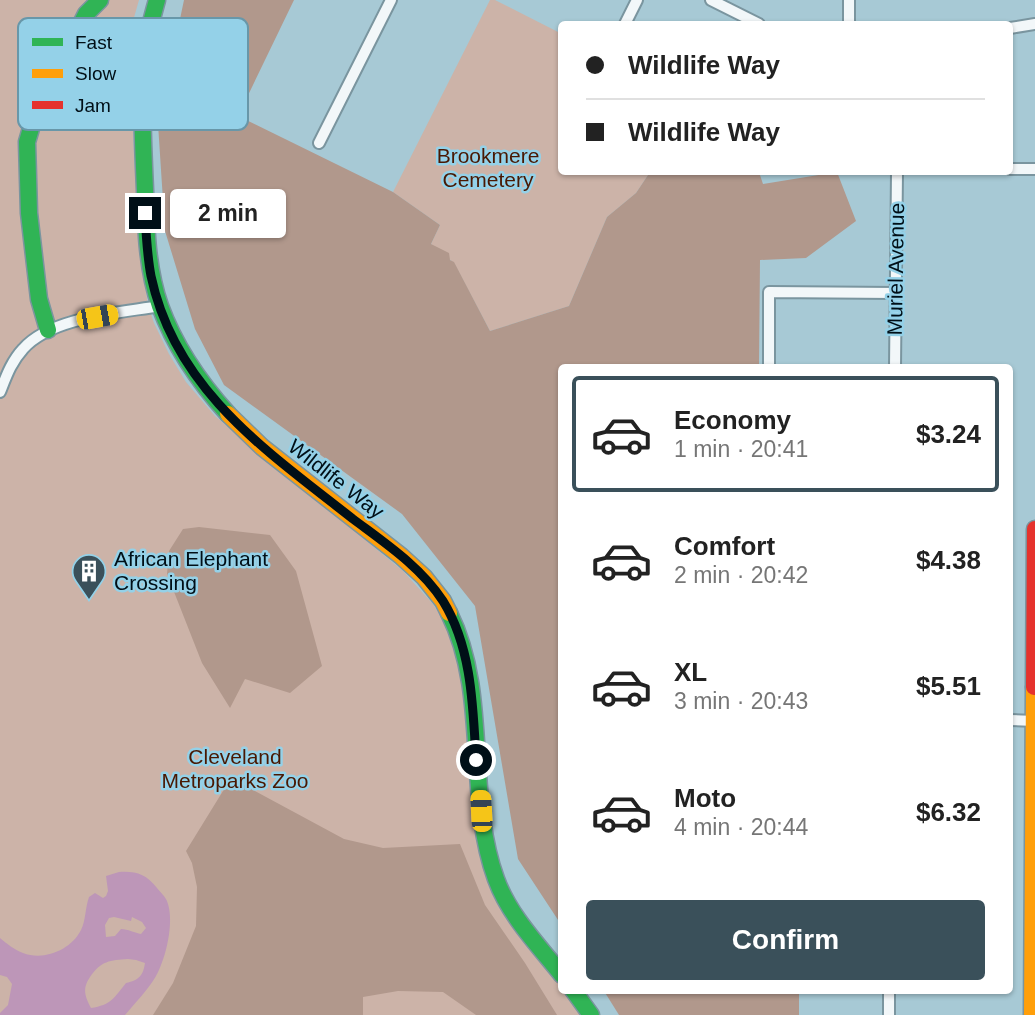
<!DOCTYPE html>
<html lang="en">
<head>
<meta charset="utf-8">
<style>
	body { margin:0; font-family:Helvetica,sans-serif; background:#f6f6f6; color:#222; height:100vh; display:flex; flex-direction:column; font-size:26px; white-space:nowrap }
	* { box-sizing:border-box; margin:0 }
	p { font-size:23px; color:#767676 }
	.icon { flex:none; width:38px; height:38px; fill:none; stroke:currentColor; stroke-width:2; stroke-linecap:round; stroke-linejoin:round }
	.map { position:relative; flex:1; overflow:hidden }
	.sheet { position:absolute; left:558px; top:364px; width:455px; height:630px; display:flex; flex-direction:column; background:#fff; border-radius:7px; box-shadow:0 2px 5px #0004 }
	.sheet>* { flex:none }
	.banner { position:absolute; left:558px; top:21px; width:455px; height:154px; border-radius:7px; box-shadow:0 2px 5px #0004; display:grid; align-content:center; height:154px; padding:0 28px; background:#fff }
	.end { position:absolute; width:32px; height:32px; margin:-16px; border:9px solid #000f17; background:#fff; box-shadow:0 0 0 4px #fff }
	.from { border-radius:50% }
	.bubble { position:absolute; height:49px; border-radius:7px; background:#fff; box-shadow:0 2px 5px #0004; font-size:23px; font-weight:800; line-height:49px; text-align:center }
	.car { position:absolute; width:21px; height:42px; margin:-21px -10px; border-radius:9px; box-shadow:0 0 5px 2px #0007; background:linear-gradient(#f5c518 24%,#345 0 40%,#f5c518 0 76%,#345 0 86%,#f5c518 0) }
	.banner b { display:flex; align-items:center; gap:24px; height:66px; font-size:26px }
	.banner b+b { border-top:2px solid #e0e0e0 }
	.banner i { width:18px; height:18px; background:#222 }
	ul { padding:12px 0 0; list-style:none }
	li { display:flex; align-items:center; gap:21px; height:116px; margin:0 14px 10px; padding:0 14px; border:4px solid transparent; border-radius:7px }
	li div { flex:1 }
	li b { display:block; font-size:26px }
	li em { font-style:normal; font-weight:800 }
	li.selected { border-color:#3a505a }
	li>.icon { width:63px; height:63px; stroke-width:1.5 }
	.action { display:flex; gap:14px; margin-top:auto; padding:14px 28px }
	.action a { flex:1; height:80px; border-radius:7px; background:#3a505a; color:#fff; font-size:28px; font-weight:800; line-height:80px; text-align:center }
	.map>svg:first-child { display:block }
	.green { fill:#ccb3a8 }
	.forest { fill:#b1988c }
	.water { fill:#bd96b8; fill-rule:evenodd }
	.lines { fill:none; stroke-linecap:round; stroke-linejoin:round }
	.street-casing { stroke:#7a959f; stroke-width:14 }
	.fast-casing { stroke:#7a959f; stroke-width:19 }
	.slow-casing { stroke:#7a959f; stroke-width:19 }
	.jam-casing { stroke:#7a959f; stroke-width:19 }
	.street { stroke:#f2f7f9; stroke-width:10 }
	.fast { stroke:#30b455; stroke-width:16 }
	.slow { stroke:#ff9f0a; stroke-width:16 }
	.jam { stroke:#e5322d; stroke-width:16 }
	.route { stroke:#000f17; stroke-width:9 }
	.labels { text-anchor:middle; stroke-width:5; stroke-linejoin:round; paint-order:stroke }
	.park-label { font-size:21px; fill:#491802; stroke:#94d1e8 }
	.street-label { font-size:21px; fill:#000f17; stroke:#94d1e8 }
	.poi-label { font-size:21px; fill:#000f17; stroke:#94d1e8; text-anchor:start }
	.key { fill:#94d1e8; stroke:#6897a9; stroke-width:2 }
	.key-label { font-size:19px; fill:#000f17 }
</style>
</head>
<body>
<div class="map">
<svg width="1035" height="1015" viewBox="0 0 1035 1015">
	<rect width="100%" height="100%" fill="#a7c9d5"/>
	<g class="green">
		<path d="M 0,0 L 139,0 L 133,21 L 131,40 L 134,159 L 144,278 L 148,305 L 154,323 L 169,354 L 186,382 L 215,416 L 403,571 L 433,604 L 442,618 L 455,649 L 462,683 L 471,790 L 476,827 L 484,862 L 562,986 L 562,990 L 565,991 L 580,1015 L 0,1015 Z"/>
		<path d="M 490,0 L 495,0 L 562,34 L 562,172 L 650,172 L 636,193 L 607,217 L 569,306 L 490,331 L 454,263 L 431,244 L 440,225 L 393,192 Z"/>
	</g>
	<g class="forest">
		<path d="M 184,0 L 294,0 L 238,116 L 393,192 L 440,225 L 431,244 L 449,253 L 450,260 L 454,262 L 490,331 L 569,306 L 607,217 L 636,193 L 650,172 L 759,172 L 763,184 L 837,172 L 856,221 L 806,258 L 760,260 L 759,367 L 562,368 L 562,926 L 518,859 L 475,606 L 402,514 L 224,385 L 195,329 L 165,231 L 158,124 Z"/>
		<path d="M 199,527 L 270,535 L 296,571 L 322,666 L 290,693 L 245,679 L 230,708 L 202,663 L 167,574 L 169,551 L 183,529 Z"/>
		<path d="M 231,778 L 344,839 L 383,848 L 460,844 L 485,905 L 525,963 L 557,1015 L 476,1015 L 443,992 L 398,991 L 363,997 L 363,1015 L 153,1015 L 173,983 L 196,926 L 197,887 L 192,863 L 186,851 Z"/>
		<path d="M 604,991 L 799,991 L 799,1015 L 619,1015 Z"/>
	</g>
	<path class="water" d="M 119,872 C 136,871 146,874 157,888 C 160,892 165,896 167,901 C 175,921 166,958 156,976 C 148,990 135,1003 125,1015 L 0,1015 L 0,1013 L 8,1005 L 12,984 L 7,977 L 0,975 L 0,938 C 7,944 15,950 23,953 C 44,961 71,950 81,930 C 86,920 85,908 89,897 L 95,893 L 103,898 L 106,896 L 108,891 L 106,876 ZM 114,917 L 131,921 L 132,917 L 142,922 L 146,928 L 141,934 C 135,933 128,929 121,929 L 115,936 L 106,937 L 105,925 L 109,918 ZM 128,959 L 136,960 L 145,963 C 143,976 139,980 126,983 C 114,998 111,1005 91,1008 C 85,996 82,989 90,977 C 101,961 110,960 128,959 Z"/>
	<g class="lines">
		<defs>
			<g id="street">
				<path d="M 711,0 L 759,24"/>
				<path d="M 849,0 L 849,24"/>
				<path d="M 625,24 L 637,0"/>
				<path d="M 1010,28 L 1035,24"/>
				<path d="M 319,143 L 391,0"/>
				<path d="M 1010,169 L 1035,169"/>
				<path d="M 769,368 L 769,292 L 895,293"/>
				<path d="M 895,368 L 897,172"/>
				<path d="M 0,392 C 6,377 11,362 23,349 C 51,317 119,313 160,306"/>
				<path d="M 1010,720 L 1035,721"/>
				<path d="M 889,1015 L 889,990"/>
			</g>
			<g id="fast">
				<path d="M 157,0 C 153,15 148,31 146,47 C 140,94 143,143 145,190 C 146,229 147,269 160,306 C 175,347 199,382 228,414"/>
				<path d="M 48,330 L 39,299 L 29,213 L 27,142 L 34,118 L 86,14 L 100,0"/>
				<path d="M 449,613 C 490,695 465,794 496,879 C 509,915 538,945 562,975"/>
				<path d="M 573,990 L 591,1015"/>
			</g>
			<g id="slow">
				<path d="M 228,414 L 262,447 L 401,556 L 424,577 L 443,601 L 449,613"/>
				<path d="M 1032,1015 L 1034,687"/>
			</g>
			<path id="jam" d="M 1034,687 L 1035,529"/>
		</defs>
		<use href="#street" class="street-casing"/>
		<use href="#fast" class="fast-casing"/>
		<use href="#slow" class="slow-casing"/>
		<use href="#jam" class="jam-casing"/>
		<use href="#street" class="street"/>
		<use href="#fast" class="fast"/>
		<use href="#slow" class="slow"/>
		<use href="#jam" class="jam"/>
	</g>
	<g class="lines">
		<path class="route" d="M 145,213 C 146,233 147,255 151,276 C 175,390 268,452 353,519 C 385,543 421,567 443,601 C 472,648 473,707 476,760"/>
	</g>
	<defs>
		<symbol id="building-pin" viewBox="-11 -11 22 30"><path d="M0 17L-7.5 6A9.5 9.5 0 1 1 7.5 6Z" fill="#3a505a" stroke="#94d1e8"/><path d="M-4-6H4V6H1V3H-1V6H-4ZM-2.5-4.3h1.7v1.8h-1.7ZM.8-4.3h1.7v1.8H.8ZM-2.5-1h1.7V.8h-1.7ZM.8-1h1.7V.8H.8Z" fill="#fff"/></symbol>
	</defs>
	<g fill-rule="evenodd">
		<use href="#building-pin" x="70" y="552" width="38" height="52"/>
	</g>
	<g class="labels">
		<g class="park-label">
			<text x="488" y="163">Brookmere<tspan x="488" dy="24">Cemetery</tspan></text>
			<text x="235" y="764">Cleveland<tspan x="235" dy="24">Metroparks Zoo</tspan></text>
		</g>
		<g class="street-label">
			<text transform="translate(896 269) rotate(-89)" y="7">Muriel Avenue</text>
			<text transform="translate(336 479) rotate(38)" y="7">Wildlife Way</text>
		</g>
		<g class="poi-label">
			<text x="114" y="566">African Elephant<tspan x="114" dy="24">Crossing</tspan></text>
		</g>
	</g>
	<rect x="18" y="18" width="230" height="112" rx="10" class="key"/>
	<rect x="32" y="38" width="31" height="8" fill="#30b455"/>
	<rect x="32" y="69" width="31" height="9" fill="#ff9f0a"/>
	<rect x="32" y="101" width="31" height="8" fill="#e5322d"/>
	<g class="key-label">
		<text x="75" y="49">Fast</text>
		<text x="75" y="80">Slow</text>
		<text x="75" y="112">Jam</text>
	</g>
</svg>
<i class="end from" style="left:476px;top:760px"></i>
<i class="end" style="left:145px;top:213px"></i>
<div class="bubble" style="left:170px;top:189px;width:116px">2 min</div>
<i class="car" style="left:97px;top:317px;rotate:80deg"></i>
<i class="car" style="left:481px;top:811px;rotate:357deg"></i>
<div class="banner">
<b><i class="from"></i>Wildlife Way</b>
<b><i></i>Wildlife Way</b>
</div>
<section class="sheet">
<ul>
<li class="selected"><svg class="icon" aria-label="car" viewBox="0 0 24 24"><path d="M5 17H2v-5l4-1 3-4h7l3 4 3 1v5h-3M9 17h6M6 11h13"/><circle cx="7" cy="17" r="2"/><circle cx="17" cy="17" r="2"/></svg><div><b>Economy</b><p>1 min · 20:41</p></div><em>$3.24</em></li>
<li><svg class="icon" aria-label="car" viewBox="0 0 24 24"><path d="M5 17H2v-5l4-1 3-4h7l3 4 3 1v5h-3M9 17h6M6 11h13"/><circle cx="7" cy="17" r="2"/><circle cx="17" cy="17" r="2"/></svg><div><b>Comfort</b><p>2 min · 20:42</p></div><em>$4.38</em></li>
<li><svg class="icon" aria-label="car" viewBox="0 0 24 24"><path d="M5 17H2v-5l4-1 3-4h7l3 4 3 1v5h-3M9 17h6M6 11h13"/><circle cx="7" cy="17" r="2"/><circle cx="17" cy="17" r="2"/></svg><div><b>XL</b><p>3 min · 20:43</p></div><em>$5.51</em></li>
<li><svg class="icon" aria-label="car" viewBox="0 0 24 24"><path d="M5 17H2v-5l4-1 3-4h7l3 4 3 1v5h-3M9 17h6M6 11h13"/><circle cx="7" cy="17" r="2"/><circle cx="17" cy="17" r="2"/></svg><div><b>Moto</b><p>4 min · 20:44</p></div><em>$6.32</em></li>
</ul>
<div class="action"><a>Confirm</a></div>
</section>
</div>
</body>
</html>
